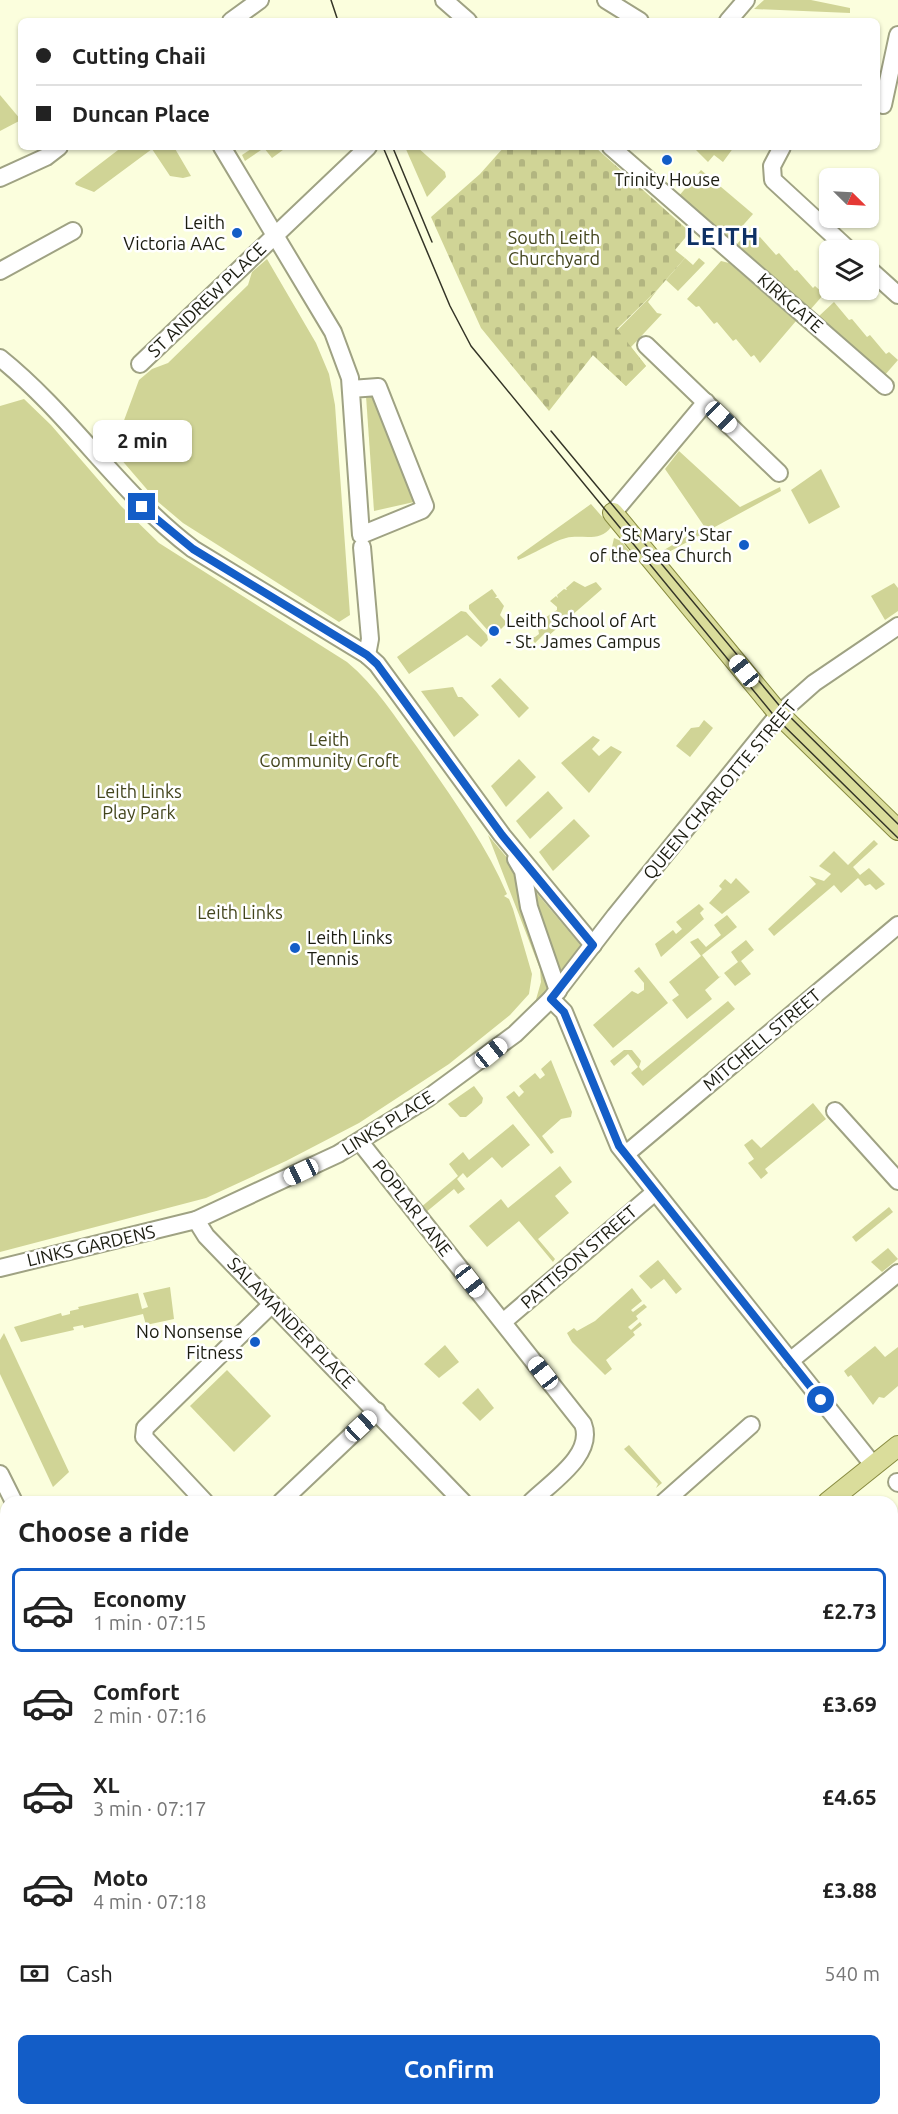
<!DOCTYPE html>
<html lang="en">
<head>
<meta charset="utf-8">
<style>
	body { margin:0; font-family:Ubuntu,sans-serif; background:#f6f6f6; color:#222; height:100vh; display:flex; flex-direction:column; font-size:22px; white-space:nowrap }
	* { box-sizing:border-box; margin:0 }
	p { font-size:20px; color:#767676 }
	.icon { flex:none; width:33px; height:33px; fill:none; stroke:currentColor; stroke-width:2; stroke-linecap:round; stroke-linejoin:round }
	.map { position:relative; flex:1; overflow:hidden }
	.drawer { position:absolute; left:0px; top:1496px; width:898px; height:620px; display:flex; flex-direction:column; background:#fff; border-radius:18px 18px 0 0; box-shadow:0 2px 4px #0004 }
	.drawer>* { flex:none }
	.hud { position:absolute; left:18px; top:18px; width:862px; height:132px; border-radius:9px; box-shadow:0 2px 4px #0004; display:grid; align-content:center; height:132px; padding:0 18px; background:#fff }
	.needle { width:39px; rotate:114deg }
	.fabs { position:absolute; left:819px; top:168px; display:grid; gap:12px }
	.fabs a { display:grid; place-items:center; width:60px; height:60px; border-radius:9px; background:#fff; box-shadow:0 2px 4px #0004; font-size:30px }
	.end { position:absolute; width:27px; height:27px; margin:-14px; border:8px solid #135dc7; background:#fff; box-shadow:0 0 0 3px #fff }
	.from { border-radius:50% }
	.bubble { position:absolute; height:42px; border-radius:9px; background:#fff; box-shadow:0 2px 4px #0004; font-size:20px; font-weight:700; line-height:42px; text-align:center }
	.car { position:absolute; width:18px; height:36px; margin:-18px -9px; border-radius:8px; box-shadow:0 0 4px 2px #0007; background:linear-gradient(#fff 24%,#345 0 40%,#fff 0 76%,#345 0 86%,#fff 0) }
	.hud b { display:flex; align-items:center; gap:21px; height:57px; font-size:22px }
	.hud b+b { border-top:2px solid #e0e0e0 }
	.hud i { width:15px; height:15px; background:#222 }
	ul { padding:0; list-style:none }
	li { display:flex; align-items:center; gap:18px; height:84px; margin:0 12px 9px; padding:0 6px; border:3px solid transparent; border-radius:9px }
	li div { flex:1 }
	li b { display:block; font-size:22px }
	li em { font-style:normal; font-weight:700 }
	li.active { border-color:#135dc7 }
	li>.icon { width:54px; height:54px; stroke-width:1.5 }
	h2 { padding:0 18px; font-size:27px; line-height:72px }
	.pay { display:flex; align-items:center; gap:15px; height:66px; padding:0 18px; font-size:22px }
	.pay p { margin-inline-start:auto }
	.primary-button { display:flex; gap:12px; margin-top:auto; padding:12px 18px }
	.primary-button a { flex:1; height:69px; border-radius:9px; background:#135dc7; color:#fff; font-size:24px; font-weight:700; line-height:69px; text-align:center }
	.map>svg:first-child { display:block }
	.green { fill:#d0d496 }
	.cemetery { fill:url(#cemetery-stones) }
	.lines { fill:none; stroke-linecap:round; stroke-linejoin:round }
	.minor-casing { stroke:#9fa283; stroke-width:20 }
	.major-casing { stroke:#878a3f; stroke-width:22 }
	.minor { stroke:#fff; stroke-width:16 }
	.major { stroke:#dadd9b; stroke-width:20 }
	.tram { stroke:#343527; stroke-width:1.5 }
	.route { stroke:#135dc7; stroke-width:8 }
	.poi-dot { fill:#135dc7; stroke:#fff; stroke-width:2 }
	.labels { text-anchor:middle; stroke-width:5; stroke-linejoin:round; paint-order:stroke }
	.poi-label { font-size:18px; fill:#1b1c10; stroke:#fff; text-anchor:end }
	.park-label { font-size:18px; fill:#43451d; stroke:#fff }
	.street-label { font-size:18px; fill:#1b1c10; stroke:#fff }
	.district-label { font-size:24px; font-weight:bold; letter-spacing:1.5px; fill:#0e3064; stroke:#fff }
</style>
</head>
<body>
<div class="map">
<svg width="898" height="2114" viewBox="0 0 898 2114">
	<defs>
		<pattern id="cemetery-stones" width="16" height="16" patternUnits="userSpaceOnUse" patternTransform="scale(1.5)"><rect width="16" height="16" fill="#d0d496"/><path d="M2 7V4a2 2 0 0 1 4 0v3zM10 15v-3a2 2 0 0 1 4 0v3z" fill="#b2b580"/></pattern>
	</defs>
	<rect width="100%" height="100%" fill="#fbfedd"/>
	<g class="green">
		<path d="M 764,0 L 811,0 L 850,8 L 850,13 L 754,9 Z"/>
		<path d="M 0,95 L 21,120 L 0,131 Z"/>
		<path d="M 122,147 L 174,147 L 191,176 L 183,178 L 170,176 L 152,149 L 94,192 L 76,185 L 75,183 Z"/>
		<path d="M 254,147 L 287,147 L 272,158 L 264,148 L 245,161 L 242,155 Z"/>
		<path d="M 405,147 L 417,147 L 445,172 L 446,177 L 427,197 Z"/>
		<path d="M 698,147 L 734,147 L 723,162 L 714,155 L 708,162 L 696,150 Z"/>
		<path d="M 701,170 L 753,214 L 729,241 L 678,197 Z"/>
		<path d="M 751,229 L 758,238 L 760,237 L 776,255 L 779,253 L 795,271 L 797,270 L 813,288 L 815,286 L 824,294 L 810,310 L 737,244 Z"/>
		<path d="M 685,258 L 693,265 L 699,258 L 705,263 L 678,291 L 666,280 Z"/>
		<path d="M 267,259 L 316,343 L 329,374 L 335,405 L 350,615 L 339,622 L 183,523 L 157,501 L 113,450 L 139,380 L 152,369 L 168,363 L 248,285 L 252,272 Z"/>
		<path d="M 721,261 L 729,263 L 796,321 L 760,363 L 754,355 L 751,357 L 736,339 L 733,341 L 717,322 L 714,324 L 699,306 L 696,307 L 687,299 Z"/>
		<path d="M 658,289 L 648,302 L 657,313 L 662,314 L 631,347 L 646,366 L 626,386 L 593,355 Z"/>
		<path d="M 834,302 L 849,320 L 852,319 L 867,337 L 870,335 L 886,354 L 889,352 L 898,360 L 884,376 L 818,317 Z"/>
		<path d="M 371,395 L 414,502 L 374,511 L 366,396 Z"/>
		<path d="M 24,399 L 51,425 L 121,506 L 159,543 L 347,662 C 376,686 395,717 417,747 C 450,795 486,844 507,894 L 504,896 L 509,899 L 513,909 L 532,974 L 529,994 L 510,1015 L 449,1064 L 359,1123 L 286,1161 L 206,1198 L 0,1252 L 0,406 Z"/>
		<path d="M 679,451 L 740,507 L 780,487 L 781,491 L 667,553 L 664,550 L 704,526 L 665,469 Z"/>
		<path d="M 821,469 L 840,507 L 809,524 L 791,490 Z"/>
		<path d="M 591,504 L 611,527 C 600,543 582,534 566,538 C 551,542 534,554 518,560 L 517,557 Z"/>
		<path d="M 614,538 L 621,541 L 636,559 L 630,563 L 623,556 L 613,564 L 609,560 Z"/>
		<path d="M 574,581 L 585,587 L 596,582 L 602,589 L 547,637 L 544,634 L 535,643 L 530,637 L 535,637 L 539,634 L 537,623 L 557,610 L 557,607 L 550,601 L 556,596 L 558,598 L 557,595 L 564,589 L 567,590 L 566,588 Z"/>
		<path d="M 894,583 L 898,588 L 898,611 L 885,620 L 871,596 Z"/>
		<path d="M 492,589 L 497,596 L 495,598 L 498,598 L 504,606 L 500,615 L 507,623 L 496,634 L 490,633 L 469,609 L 469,605 Z"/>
		<path d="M 461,611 L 466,612 L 487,635 L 488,640 L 481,647 L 467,635 L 409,674 L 397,657 Z"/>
		<path d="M 500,678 L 529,708 L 519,718 L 491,686 Z"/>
		<path d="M 453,687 L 458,697 L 462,697 L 479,715 L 454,737 L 421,691 Z"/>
		<path d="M 704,720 L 713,728 L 690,757 L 676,746 L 691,728 L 699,727 Z"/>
		<path d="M 593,736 L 600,740 L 592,749 L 599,756 L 611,746 L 622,752 L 589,793 L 561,763 Z"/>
		<path d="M 519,759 L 536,777 L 506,807 L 491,786 Z"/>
		<path d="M 548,791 L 563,808 L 530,839 L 516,821 Z"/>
		<path d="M 574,819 L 590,836 L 553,871 L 539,852 Z"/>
		<path d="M 488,835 L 582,947 L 535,1003 L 541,982 L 540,969 Z"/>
		<path d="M 874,840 L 878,844 L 853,867 L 860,875 L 869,868 L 885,884 L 876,890 L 870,884 L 865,886 L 858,878 L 841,893 L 834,885 L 774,936 L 768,929 L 816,884 L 809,876 L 824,881 L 831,874 L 819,866 L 834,851 L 848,865 Z"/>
		<path d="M 736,878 L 750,892 L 722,914 L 709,903 L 722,889 L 719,886 L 725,879 L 731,884 Z"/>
		<path d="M 699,904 L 704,909 L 700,913 L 704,919 L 661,957 L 655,944 L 673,930 L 676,934 L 682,929 L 676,922 Z"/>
		<path d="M 727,915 L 737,927 L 702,955 L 719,977 L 721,976 L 705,990 L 712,999 L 687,1019 L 672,1000 L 679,995 L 669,982 L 701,956 L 690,942 L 698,938 L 706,947 L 721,935 L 714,925 Z"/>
		<path d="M 746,940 L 754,950 L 741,961 L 751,974 L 735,986 L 724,973 L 738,962 L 731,952 Z"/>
		<path d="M 639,967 L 668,1003 L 613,1048 L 593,1025 L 632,991 L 638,994 L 644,990 L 644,983 L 634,971 Z"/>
		<path d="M 728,1001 L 735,1009 L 643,1086 L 631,1073 L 638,1067 L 628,1054 L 614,1066 L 610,1061 L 624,1050 L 632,1050 L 641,1061 L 639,1067 L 642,1071 Z"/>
		<path d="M 551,1060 L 572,1112 L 571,1117 L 561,1119 L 542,1136 L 554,1152 L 551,1154 L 506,1097 L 514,1091 L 519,1097 L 524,1092 L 519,1086 L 535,1073 L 540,1079 L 545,1075 L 541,1069 Z"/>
		<path d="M 474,1086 L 483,1098 L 482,1103 L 466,1117 L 460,1117 L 448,1104 Z"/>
		<path d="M 813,1103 L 826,1119 L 765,1169 L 768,1173 L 761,1179 L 748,1163 L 754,1159 L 744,1145 L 752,1139 L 761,1148 Z"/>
		<path d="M 513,1124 L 530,1145 L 502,1168 L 492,1157 L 467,1178 L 463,1173 L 457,1179 L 465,1189 L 458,1194 L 454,1189 L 425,1213 L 420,1208 L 458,1176 L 449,1164 L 463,1152 L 469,1160 Z"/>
		<path d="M 560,1166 L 572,1182 L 555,1196 L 569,1213 L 538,1239 L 555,1259 L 553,1262 L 519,1221 L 487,1247 L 469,1226 L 501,1199 L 508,1208 Z"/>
		<path d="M 889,1207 L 893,1212 L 856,1242 L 852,1237 Z"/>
		<path d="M 888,1248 L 898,1259 L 882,1272 L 871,1262 Z"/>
		<path d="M 658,1260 L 682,1289 L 676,1294 L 664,1279 L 651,1289 L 639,1276 Z"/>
		<path d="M 170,1287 L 174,1319 L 146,1325 L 143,1314 L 84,1328 L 83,1325 L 73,1327 L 74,1330 L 21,1342 L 14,1327 L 61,1313 L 62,1316 L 70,1314 L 70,1311 L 79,1309 L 78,1307 L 138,1293 L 142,1309 L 148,1307 L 143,1293 Z"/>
		<path d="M 632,1288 L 642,1301 L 631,1310 L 633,1312 L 644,1304 L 647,1307 L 636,1316 L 638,1319 L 628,1327 L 631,1330 L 640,1322 L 642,1325 L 633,1332 L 635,1335 L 606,1360 L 612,1369 L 605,1375 L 572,1342 L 567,1333 L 574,1328 L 577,1331 L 595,1321 Z"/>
		<path d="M 4,1333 L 69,1472 L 53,1487 L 0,1374 L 0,1340 Z"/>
		<path d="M 445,1345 L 459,1362 L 439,1378 L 424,1364 Z"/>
		<path d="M 875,1346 L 885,1357 L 898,1347 L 898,1386 L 884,1398 L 879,1397 L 873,1405 L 851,1375 L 848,1377 L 844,1371 Z"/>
		<path d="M 227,1370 L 271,1416 L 234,1452 L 190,1406 Z"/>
		<path d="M 478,1388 L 494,1408 L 480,1421 L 462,1403 Z"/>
		<path d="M 629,1445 L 662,1483 L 656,1488 L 658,1484 L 624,1449 Z"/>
		<path d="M 264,2109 L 361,2109 L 354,2114 L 256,2114 Z"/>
	</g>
	<path class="cemetery" d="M 504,147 L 595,147 L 690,232 L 675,250 L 685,258 L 658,289 L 617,329 L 646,366 L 626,386 L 593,355 L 549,411 L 481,328 L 431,217 L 480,174 Z"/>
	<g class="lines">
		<defs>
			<g id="minor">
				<path d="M 444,0 L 468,21"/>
				<path d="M 606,0 L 640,21"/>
				<path d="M 231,21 L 260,0"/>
				<path d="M 728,21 L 746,0"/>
				<path d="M 883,105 L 898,35"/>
				<path d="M 222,147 L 333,332 L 350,378 L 361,535 L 422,510 L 425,506 L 378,387 L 351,389"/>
				<path d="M 611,147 L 885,386"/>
				<path d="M 782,147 L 772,166 L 773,180 L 849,250"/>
				<path d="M 0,178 L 46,157 L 59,147"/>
				<path d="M 868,268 L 898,295"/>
				<path d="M 0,271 L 73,231"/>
				<path d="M 646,345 L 779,473"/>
				<path d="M 0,358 C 71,415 120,494 193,549 L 367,655 L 377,664 L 502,835 L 593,945"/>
				<path d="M 140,364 L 368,147"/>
				<path d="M 613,513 L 706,402"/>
				<path d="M 362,547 L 370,639 L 367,655"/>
				<path d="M 516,859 L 523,871 L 529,907 L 558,991"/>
				<path d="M 551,999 L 564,1012 L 619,1146 L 874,1466"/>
				<path d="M 835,1111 L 898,1181"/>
				<path d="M 360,1142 L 583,1424 C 595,1455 550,1483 531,1502"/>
				<path d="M 626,1154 L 898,925"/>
				<path d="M 196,1220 L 206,1236 L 463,1502"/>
				<path d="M 0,1268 L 196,1220 L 338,1154 L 428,1098 L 515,1034 L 551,999 L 615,916 L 779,714 L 814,683 L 898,626"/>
				<path d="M 503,1322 L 655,1192"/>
				<path d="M 790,1361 L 898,1273"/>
				<path d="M 0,1474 L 14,1502"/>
				<path d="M 897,1482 L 898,1483"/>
				<path d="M 205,1502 L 144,1437 L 145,1428 L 272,1304"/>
				<path d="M 281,1502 L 377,1411"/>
				<path d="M 664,1502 L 751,1425"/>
				<path d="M 892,1623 L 898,1618"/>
				<path d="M 0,1644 L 6,1638"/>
				<path d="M 0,1779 L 6,1785"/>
				<path d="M 0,2007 L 6,2002"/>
			</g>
			<g id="major">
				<path d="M 613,513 L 779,714 L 898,830"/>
				<path d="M 828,1502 L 898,1446"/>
				<path d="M 13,2114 L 21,2109"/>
			</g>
		</defs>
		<use href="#minor" class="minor-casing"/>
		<use href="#major" class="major-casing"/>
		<use href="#minor" class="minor"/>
		<use href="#major" class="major"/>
		<g class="tram">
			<path d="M 331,0 L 338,21"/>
			<path d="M 383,147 L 450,306 L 471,346 L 776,718 L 898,838"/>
			<path d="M 393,148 L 432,242"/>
			<path d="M 551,431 L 783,710 L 898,824"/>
		</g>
	</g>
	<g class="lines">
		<path class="route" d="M 142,507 L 193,549 L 367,655 L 377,664 L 502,835 L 593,945 L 551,999 L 564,1012 L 619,1146 L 821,1400"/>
	</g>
	<g class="poi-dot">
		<circle cx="667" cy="160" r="6"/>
		<circle cx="237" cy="233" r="6"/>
		<circle cx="744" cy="545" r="6"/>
		<circle cx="494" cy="631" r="6"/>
		<circle cx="295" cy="948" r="6"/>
		<circle cx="255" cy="1342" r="6"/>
	</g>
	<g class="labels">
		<g class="poi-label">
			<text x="667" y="186" text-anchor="middle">Trinity House</text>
			<text x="225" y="229">Leith<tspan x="225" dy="21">Victoria AAC</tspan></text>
			<text x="732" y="541">St Mary's Star<tspan x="732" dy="21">of the Sea Church</tspan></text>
			<text x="506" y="627" text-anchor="start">Leith School of Art<tspan x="506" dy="21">- St. James Campus</tspan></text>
			<text x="307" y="944" text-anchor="start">Leith Links<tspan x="307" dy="21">Tennis</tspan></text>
			<text x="243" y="1338">No Nonsense<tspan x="243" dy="21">Fitness</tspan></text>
		</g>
		<g class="park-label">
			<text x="554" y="244">South Leith<tspan x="554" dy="21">Churchyard</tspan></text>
			<text x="329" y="746">Leith<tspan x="329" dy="21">Community Croft</tspan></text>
			<text x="139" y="798">Leith Links<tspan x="139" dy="21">Play Park</tspan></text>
			<text x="240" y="919">Leith Links</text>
		</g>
		<g class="street-label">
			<text transform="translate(207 300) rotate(-44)" y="6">ST ANDREW PLACE</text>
			<text transform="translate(790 303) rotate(41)" y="6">KIRKGATE</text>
			<text transform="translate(720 790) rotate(-50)" y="6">QUEEN CHARLOTTE STREET</text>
			<text transform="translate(762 1040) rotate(-40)" y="6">MITCHELL STREET</text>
			<text transform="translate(388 1123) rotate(-32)" y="6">LINKS PLACE</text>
			<text transform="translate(412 1208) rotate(52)" y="6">POPLAR LANE</text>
			<text transform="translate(91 1246) rotate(-13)" y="6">LINKS GARDENS</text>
			<text transform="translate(579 1257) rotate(-41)" y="6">PATTISON STREET</text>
			<text transform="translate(291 1323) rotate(46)" y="6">SALAMANDER PLACE</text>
		</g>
		<g class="district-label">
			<text x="723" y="245">LEITH</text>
		</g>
	</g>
</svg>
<div class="fabs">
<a><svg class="needle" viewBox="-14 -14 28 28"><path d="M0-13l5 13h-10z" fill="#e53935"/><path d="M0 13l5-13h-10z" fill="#767676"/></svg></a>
<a><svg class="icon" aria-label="layers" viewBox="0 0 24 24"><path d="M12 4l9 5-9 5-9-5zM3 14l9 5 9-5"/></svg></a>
</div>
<i class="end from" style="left:821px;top:1400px"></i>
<i class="end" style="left:142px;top:507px"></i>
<div class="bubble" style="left:93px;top:420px;width:99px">2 min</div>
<i class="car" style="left:721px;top:417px;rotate:134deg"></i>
<i class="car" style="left:744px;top:671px;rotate:321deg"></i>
<i class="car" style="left:491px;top:1053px;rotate:51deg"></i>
<i class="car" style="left:301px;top:1172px;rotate:245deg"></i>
<i class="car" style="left:470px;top:1281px;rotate:142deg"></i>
<i class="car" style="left:543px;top:1373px;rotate:322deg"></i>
<i class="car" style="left:361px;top:1426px;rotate:47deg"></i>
<div class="hud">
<b><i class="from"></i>Cutting Chaii</b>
<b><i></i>Duncan Place</b>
</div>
<section class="drawer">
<h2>Choose a ride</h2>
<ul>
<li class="active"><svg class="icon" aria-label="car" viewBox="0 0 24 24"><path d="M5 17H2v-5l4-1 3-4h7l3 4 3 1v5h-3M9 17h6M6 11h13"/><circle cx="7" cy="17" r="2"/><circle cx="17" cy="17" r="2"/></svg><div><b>Economy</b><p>1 min · 07:15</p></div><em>£2.73</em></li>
<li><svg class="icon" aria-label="car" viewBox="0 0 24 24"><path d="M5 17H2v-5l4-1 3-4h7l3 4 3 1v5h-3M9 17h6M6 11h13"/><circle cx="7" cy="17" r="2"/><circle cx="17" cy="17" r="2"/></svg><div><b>Comfort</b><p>2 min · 07:16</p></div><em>£3.69</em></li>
<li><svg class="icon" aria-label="car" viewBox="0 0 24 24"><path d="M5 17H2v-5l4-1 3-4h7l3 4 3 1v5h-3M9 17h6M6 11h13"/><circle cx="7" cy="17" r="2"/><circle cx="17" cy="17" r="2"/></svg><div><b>XL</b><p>3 min · 07:17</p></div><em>£4.65</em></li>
<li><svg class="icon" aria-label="car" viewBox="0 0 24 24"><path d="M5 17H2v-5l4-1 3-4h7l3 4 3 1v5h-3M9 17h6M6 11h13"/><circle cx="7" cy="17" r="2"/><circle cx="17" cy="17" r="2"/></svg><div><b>Moto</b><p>4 min · 07:18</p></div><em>£3.88</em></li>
</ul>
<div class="pay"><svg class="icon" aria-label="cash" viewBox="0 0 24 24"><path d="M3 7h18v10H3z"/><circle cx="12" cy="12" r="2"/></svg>Cash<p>540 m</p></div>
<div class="primary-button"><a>Confirm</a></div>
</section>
</div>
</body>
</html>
